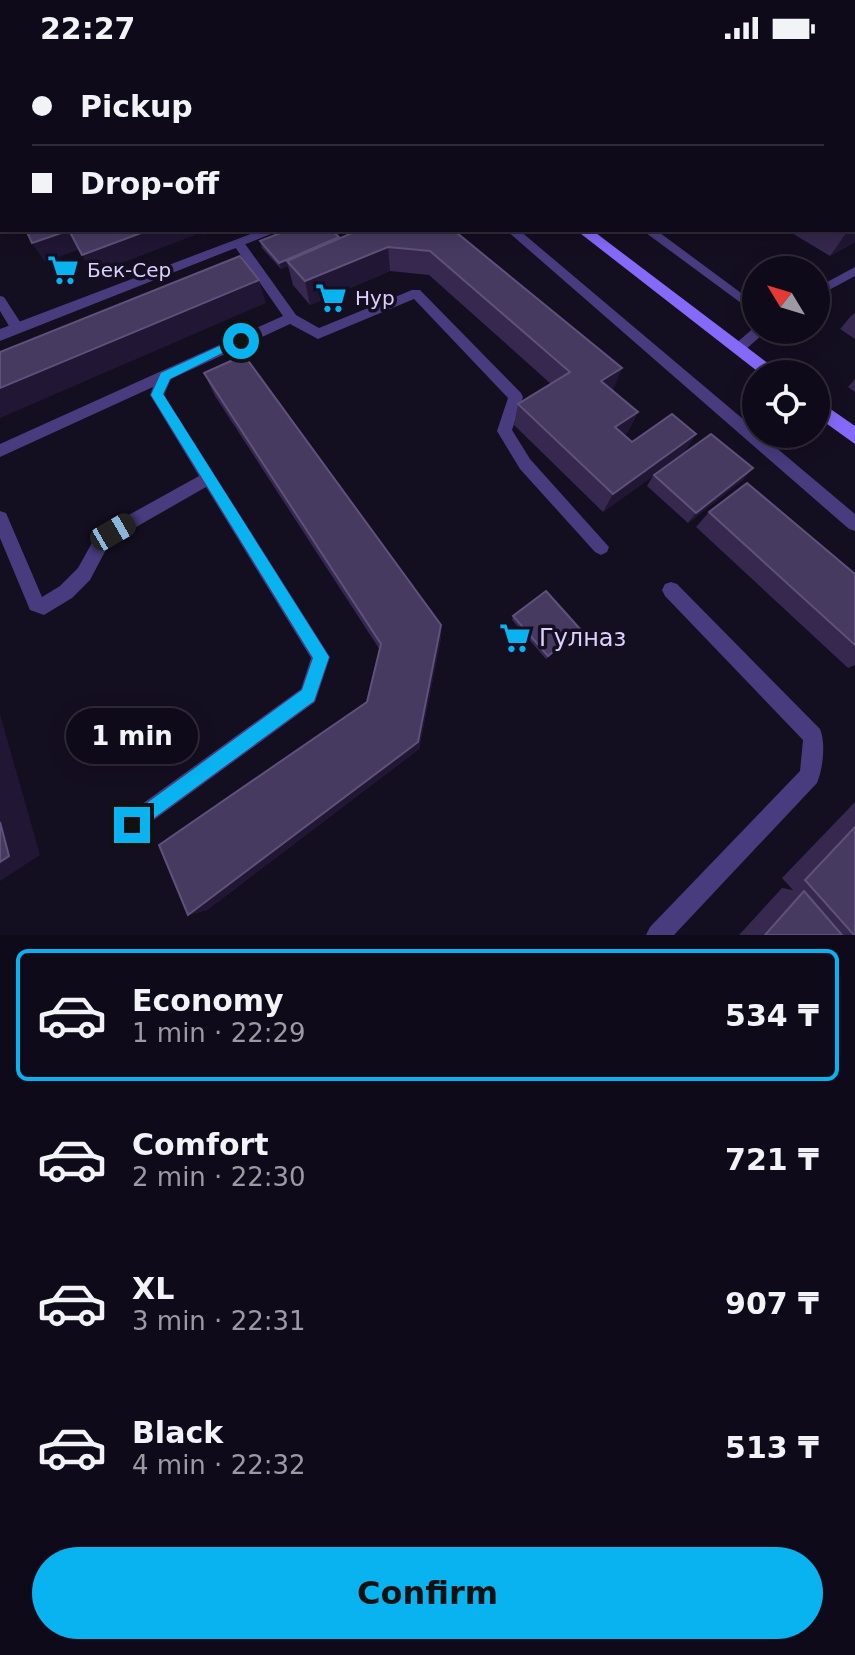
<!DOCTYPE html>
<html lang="en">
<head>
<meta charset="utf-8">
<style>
	body { margin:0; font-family:"DejaVu Sans",sans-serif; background:#181322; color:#f1f3f6; height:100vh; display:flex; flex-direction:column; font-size:30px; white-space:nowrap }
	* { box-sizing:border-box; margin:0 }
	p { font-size:26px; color:#9b9aa2 }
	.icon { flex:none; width:44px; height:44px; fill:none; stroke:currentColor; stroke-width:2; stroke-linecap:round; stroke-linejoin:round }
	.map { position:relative; height:879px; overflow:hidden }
	.side { display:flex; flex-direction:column; background:#0f0a19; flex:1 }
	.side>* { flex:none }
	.hud { position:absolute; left:0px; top:0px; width:856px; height:176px; box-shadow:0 4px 20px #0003,0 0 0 2px #2f2b38; display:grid; align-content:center; height:176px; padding:0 32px; background:#0f0a19 }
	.needle { width:52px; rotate:308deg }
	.tools { position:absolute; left:742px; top:200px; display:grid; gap:16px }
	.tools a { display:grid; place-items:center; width:88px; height:88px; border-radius:50%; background:#0f0a19; box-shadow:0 4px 20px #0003,0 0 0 2px #2f2b38; font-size:40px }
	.end { position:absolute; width:36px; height:36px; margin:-18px; border:10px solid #09b3f0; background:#111; box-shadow:0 0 0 4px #111 }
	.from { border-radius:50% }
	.bubble { position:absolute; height:56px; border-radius:28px; background:#0f0a19; box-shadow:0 4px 20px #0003,0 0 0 2px #2f2b38; font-size:26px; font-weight:700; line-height:56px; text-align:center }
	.car { position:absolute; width:24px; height:48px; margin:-24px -12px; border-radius:10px; box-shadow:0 0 6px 2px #0007; background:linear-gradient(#222 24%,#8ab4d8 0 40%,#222 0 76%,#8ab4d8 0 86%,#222 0) }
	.hud b { display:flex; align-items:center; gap:28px; height:76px; font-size:30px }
	.hud b+b { border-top:2px solid #2f2b38 }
	.hud i { width:20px; height:20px; background:#f1f3f6 }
	ul { padding:14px 0 0; list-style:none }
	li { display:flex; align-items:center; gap:24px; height:132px; margin:0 16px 12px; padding:0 16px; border:4px solid transparent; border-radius:12px }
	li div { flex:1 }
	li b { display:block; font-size:30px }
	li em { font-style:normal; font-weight:700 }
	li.selected { border-color:#09b3f0 }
	li>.icon { width:72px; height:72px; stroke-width:1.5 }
	.cta { display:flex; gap:16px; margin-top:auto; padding:16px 32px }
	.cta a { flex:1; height:92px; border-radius:48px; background:#09b3f0; color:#111; font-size:32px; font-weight:700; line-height:92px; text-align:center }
	.status { display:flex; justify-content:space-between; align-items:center; height:56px; padding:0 40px; background:#0f0a19; direction:ltr }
	.status svg { height:22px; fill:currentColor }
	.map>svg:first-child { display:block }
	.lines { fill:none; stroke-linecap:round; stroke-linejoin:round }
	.service { fill:#483b7e; fill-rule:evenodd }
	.minor { fill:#483b7e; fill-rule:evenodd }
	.secondary { fill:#856af9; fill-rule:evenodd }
	.wall { fill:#36284e }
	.shaded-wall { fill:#211634 }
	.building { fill:#473a61; stroke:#5f5179; stroke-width:2 }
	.route { fill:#09b3f0 }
	.labels { text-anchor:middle; stroke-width:7; stroke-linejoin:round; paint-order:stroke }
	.far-poi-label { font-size:20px; fill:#dcd0fd; stroke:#140e21; text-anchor:start }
	.poi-label { font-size:24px; fill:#dcd0fd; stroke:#140e21; text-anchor:start }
</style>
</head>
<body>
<div class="status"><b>22:27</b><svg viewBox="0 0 49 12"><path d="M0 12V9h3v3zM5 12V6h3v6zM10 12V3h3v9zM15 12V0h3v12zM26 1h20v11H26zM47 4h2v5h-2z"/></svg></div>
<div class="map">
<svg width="855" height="879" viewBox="0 0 855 879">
	<rect width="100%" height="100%" fill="#140e21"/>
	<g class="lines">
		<g class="service">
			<path d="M 296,0 L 305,0 L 306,2 L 297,2 Z"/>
			<path d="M 748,0 L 759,0 L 760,2 L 749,2 Z"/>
			<rect x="854" y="46" width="1" height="6"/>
			<path d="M 855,80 L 855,87 L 854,87 L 854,80 Z"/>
			<path d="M 0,93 L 2,93 L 0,100 Z"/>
			<path d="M 506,174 L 519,174 L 756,374 L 756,378 L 760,378 L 855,458 L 855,475 L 849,473 Z"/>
			<path d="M 642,174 L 656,174 L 756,248 L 756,258 Z"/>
			<path d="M 239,184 L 243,185 L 296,259 L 319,272 L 412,234 L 420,234 L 521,337 L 523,341 L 512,374 L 530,403 L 609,491 L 607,496 L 601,499 L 595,496 L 520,413 L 497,375 L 508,342 L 414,243 L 318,283 L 290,268 L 171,323 L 164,339 L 330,601 L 315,646 L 132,780 L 124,777 L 121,769 L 124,761 L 301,633 L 311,602 L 206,431 L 110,486 L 90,524 L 72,542 L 44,559 L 30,554 L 0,482 L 0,455 L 6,457 L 42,541 L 60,530 L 78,512 L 98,476 L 199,420 L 150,339 L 153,331 L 0,401 L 0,388 L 283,260 L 233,188 Z"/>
			<path d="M 855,211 L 855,220 L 816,241 L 816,232 Z"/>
			<path d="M 0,240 L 4,241 L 24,272 L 22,275 L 12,275 L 0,255 Z"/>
			<path d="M 756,270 L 756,274 L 766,274 L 764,277 L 744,295 L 734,295 L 734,289 Z"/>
			<path d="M 671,526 L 677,528 L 820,673 C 826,687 823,713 817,727 L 674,879 L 646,879 L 650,871 L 800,715 L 803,684 L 665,540 L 662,534 L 665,528 Z"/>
		</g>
		<g class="minor">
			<path d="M 428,0 L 440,0 L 441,2 L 429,2 Z"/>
			<path d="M 261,174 L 281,174 L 0,285 L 0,273 Z"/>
		</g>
		<g class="secondary">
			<path d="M 349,0 L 360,0 L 361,2 L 350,2 Z"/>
			<path d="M 576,174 L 592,174 L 782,318 L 761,318 Z"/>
			<path d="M 816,343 L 855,370 L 855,388 L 816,360 Z"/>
		</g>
	</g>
	<g class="wall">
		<path d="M 781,0 L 855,0 L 855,36 L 854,2 L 785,2 Z"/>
		<path d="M 855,83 L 855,186 L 830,200 L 787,174 L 854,174 Z"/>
		<path d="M 441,174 L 613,335 L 638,356 L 627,377 L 624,379 L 632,386 L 683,398 L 744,423 L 688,467 L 647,430 L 653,420 L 603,456 L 514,369 L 518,348 L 551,328 L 429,219 L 390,215 L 310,249 L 293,229 L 288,210 L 281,213 L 262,192 L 260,185 L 339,181 L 339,183 Z"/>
		<path d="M 855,257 L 855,283 L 840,273 L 851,260 Z"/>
		<path d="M 204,317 L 441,582 L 419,693 L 207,854 L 188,859 L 367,646 L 380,594 L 215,340 Z"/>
		<path d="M 855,323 L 855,336 L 848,331 Z"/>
		<path d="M 709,456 L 855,518 L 855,609 L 848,612 L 696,471 Z"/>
		<path d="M 513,560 L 578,577 L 546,603 L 512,564 Z"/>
		<path d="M 855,746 L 855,879 L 739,879 L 782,832 L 793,834 L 782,822 Z"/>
	</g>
	<g class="shaded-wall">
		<path d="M 2,20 L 2,35 L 0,36 L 0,21 Z"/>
		<path d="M 855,171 L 855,186 L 830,200 L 847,176 L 854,174 Z"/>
		<path d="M 70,174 L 76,174 L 86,191 L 45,206 L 32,187 Z"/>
		<path d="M 149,174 L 193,174 L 195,179 L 93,218 L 82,199 Z"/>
		<path d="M 201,174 L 216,174 L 203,179 Z"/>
		<path d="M 339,181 L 340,188 L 287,205 L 288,210 L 281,213 L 279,207 Z"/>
		<path d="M 388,191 L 390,215 L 310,249 L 305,225 Z"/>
		<path d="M 259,224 L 266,247 L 0,362 L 0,332 Z"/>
		<path d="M 622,312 L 613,335 L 601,325 Z"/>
		<path d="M 638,356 L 627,377 L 605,392 L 615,371 Z"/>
		<path d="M 696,378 L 683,399 L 603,456 L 613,438 Z"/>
		<path d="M 753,412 L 744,423 L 688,467 L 696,457 Z"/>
		<path d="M 441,569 L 441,582 L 419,693 L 207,854 L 188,859 Z"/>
		<path d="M 580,573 L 578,577 L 546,603 L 548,600 Z"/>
		<path d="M 0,658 L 40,799 L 0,825 Z"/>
	</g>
	<g class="building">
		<path d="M 8,0 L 59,0 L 60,2 L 9,2 Z"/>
		<path d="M 497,0 L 539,0 L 534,2 L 500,2 Z"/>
		<path d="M 798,0 L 855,0 L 855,28 L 854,2 L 802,2 Z"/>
		<path d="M 0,8 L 2,10 L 2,20 L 0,21 Z"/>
		<path d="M 855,83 L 855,171 L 854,172 L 854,84 Z"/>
		<path d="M 26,174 L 70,174 L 32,187 Z"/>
		<path d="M 77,174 L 149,174 L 82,199 L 70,176 Z"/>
		<path d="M 288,174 L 331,174 L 339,181 L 279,207 L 260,185 Z"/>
		<path d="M 359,174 L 441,174 L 457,177 L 622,312 L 601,325 L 638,356 L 615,371 L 632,386 L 672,358 L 696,378 L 613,438 L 518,348 L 570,316 L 430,195 L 388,191 L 305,225 L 287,205 Z"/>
		<path d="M 240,200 L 259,224 L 0,332 L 0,296 Z"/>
		<path d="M 244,299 L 441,569 L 418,686 L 188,859 L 159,789 L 367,646 L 381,588 L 204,317 Z"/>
		<path d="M 711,378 L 753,412 L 696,457 L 654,419 Z"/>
		<path d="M 747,427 L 855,518 L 855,589 L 709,456 Z"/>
		<path d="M 546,535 L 580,573 L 548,600 L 513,560 Z"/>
		<path d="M 0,766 L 9,800 L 0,806 Z"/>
		<path d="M 855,771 L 855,879 L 854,879 L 805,824 Z"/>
		<path d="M 804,835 L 842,879 L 765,879 Z"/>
	</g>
	<path class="route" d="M 237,282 L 246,285 L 170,323 L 163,338 L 329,601 L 314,645 L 132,778 L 125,775 L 123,769 L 125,763 L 302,634 L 313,602 L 151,339 L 161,317 Z"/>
	<defs>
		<symbol id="supermarket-bare" viewBox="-9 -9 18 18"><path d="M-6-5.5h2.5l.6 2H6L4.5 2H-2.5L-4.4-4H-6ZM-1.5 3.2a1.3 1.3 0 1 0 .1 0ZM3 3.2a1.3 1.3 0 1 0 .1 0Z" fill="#09b3f0" stroke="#140e21" stroke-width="2.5" paint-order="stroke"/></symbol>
	</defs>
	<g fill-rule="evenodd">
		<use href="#supermarket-bare" x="41" y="192" width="44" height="44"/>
		<use href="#supermarket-bare" x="309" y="220" width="44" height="44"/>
		<use href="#supermarket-bare" x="493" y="560" width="44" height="44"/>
	</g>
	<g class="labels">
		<g class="far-poi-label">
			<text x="87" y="221">Бек-Сер</text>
			<text x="355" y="249">Нур</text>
		</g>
		<g class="poi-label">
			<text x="539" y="590">Гулназ</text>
		</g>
	</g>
</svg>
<div class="tools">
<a><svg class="needle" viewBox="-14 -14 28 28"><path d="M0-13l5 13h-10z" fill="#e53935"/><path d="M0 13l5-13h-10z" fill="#9b9aa2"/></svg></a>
<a><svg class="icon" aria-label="locate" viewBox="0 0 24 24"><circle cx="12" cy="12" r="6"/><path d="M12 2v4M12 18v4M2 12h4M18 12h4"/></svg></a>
</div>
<i class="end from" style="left:241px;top:285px"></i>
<i class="end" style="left:132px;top:769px"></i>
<div class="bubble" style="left:66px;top:652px;width:132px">1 min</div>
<i class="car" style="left:113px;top:476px;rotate:60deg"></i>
<div class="hud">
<b><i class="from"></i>Pickup</b>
<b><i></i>Drop-off</b>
</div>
</div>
<section class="side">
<ul>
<li class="selected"><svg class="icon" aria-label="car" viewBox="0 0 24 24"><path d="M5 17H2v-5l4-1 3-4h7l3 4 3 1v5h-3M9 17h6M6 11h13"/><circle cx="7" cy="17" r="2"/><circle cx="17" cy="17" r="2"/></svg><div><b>Economy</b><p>1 min · 22:29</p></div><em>534 ₸</em></li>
<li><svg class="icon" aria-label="car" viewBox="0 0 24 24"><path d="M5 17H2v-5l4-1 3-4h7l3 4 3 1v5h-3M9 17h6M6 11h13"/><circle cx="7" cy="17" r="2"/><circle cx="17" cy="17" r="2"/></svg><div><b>Comfort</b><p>2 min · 22:30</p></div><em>721 ₸</em></li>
<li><svg class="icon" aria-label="car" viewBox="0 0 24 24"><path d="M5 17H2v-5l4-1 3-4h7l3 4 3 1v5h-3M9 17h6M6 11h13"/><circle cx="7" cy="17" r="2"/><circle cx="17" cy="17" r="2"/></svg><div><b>XL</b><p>3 min · 22:31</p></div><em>907 ₸</em></li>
<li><svg class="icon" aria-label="car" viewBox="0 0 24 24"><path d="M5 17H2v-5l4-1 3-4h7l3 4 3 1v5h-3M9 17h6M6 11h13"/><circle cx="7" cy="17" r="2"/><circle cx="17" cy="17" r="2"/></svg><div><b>Black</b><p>4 min · 22:32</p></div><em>513 ₸</em></li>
</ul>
<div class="cta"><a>Confirm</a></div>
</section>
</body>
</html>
